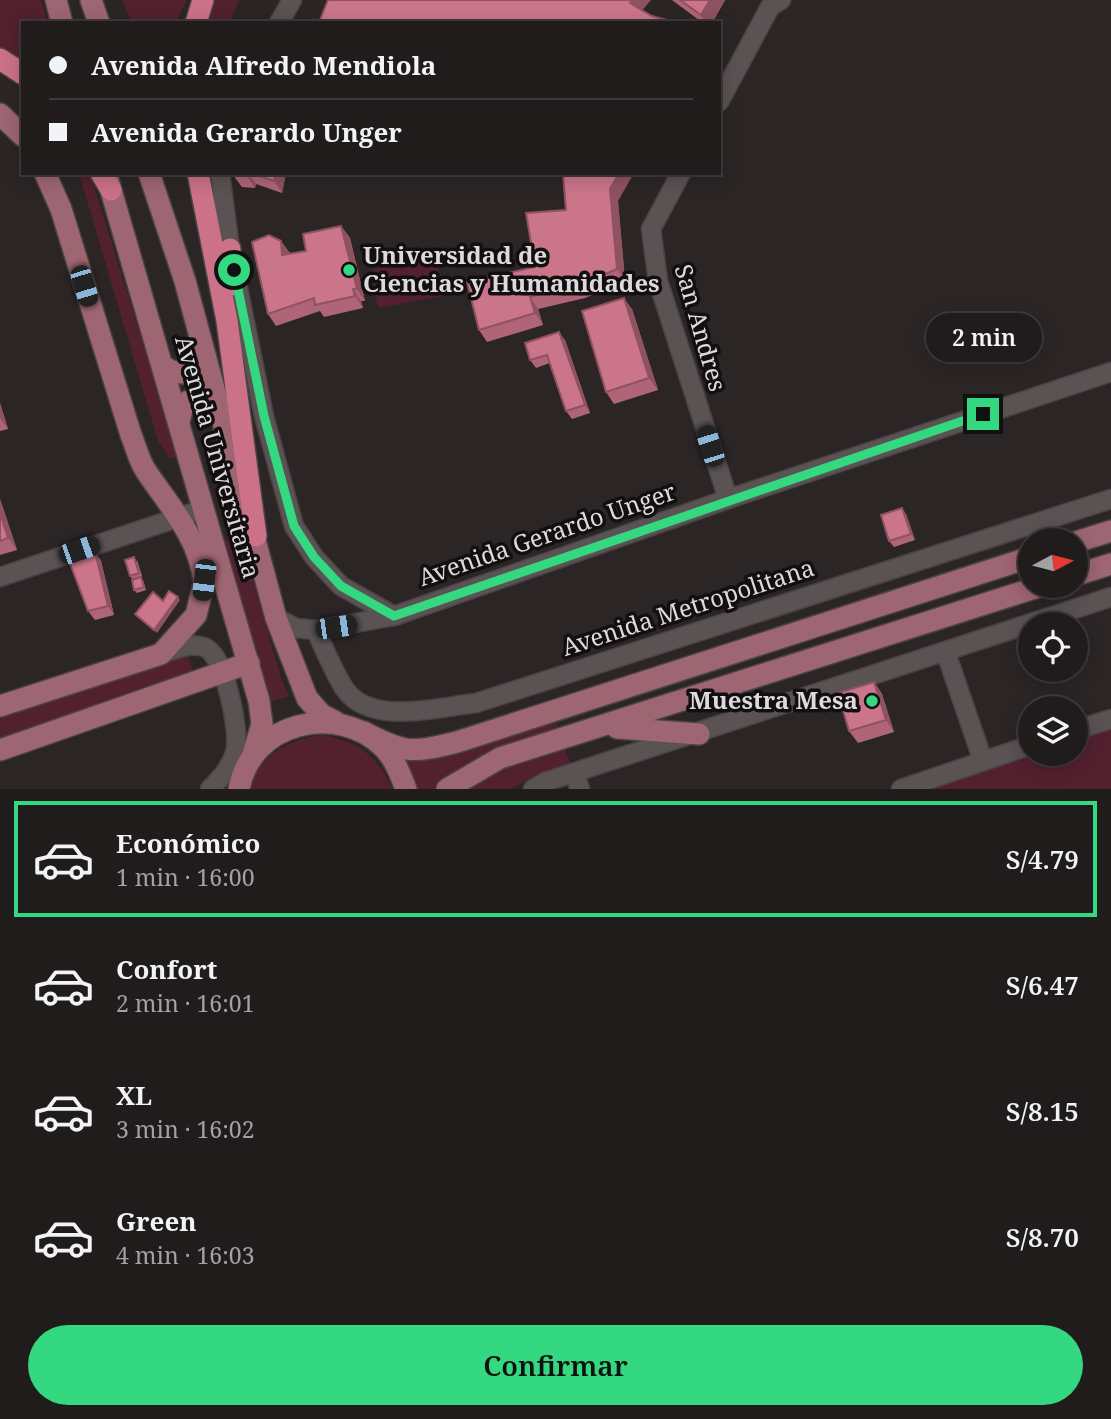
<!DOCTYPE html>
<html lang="es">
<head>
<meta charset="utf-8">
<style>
	body { margin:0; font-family:"Noto Serif",serif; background:#292525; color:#f1f3f6; height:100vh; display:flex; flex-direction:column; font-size:26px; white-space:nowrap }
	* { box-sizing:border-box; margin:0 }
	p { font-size:23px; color:#a2a1a3 }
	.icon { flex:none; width:38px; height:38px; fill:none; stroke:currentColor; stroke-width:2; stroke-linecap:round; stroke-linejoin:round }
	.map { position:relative; height:789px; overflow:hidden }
	.drawer { display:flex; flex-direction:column; background:#211c1c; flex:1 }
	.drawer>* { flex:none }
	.hud { position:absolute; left:21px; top:21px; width:700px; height:154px; border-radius:0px; box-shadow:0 4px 18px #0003,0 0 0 2px #3e3a3b; display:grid; align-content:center; height:154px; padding:0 28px; background:#211c1c }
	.needle { width:46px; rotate:83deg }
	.tools { position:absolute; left:1018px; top:528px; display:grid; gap:14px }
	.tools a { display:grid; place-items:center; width:70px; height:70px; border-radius:50%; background:#211c1c; box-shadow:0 4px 18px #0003,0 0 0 2px #3e3a3b; font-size:35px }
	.end { position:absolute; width:32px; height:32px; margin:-16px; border:9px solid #34d881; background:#111; box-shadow:0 0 0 4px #111 }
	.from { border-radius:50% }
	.bubble { position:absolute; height:49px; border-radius:24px; background:#211c1c; box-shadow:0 4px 18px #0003,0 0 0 2px #3e3a3b; font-size:23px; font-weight:600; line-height:49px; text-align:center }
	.car { position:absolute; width:21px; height:42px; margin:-21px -10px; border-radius:9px; box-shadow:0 0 5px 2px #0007; background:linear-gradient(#222 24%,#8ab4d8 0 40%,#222 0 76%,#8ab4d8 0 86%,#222 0) }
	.hud b { display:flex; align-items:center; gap:24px; height:66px; font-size:26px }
	.hud b+b { border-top:2px solid #3e3a3b }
	.hud i { width:18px; height:18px; background:#f1f3f6 }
	ul { padding:12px 0 0; list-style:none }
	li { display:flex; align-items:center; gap:21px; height:116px; margin:0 14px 10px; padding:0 14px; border:4px solid transparent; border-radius:0px }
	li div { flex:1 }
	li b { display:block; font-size:26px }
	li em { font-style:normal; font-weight:600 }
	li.current { border-color:#34d881 }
	li>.icon { width:63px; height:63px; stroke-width:1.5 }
	.primary-button { display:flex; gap:14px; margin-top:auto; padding:14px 28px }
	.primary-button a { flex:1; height:80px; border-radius:42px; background:#34d881; color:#111; font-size:28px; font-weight:600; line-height:80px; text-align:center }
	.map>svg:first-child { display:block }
	.green { fill:#53202f }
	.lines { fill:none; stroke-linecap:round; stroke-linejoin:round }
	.minor-casing { stroke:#494344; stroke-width:21 }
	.major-casing { stroke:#494344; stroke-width:24 }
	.highway-casing { stroke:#494344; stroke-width:24 }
	.minor { stroke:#5a5253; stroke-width:18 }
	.major { stroke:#9e6573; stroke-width:21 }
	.highway { stroke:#cb7188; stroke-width:21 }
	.wall { fill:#af6577 }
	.shaded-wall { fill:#8e5261 }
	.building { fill:#cb758a; stroke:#8e5261; stroke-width:2 }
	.route { stroke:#34d881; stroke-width:9 }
	.poi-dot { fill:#34d881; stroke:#120f10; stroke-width:2.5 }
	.labels { text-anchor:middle; stroke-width:7; stroke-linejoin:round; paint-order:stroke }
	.poi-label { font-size:24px; font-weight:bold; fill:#ded9da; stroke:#120f10; text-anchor:start }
	.street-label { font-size:24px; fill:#ded9da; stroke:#120f10 }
</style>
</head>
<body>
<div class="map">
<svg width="1111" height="789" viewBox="0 0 1111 789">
	<rect width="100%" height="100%" fill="#2c2526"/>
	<g class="green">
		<path d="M 0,0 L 41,0 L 48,23 L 23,23 L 23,63 L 0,49 Z"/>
		<path d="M 122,0 L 187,0 L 175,23 L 132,23 Z"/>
		<path d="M 213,0 L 239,0 L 230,23 L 205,23 Z"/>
		<path d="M 79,173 L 90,174 L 178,455 L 170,459 L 158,441 Z"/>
		<path d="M 436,258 L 443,296 L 378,308 L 371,270 Z"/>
		<path d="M 240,536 L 281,678 L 289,696 L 268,703 L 218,543 Z"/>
		<path d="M 188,655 L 193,671 L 191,678 L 0,743 L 0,714 L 157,661 Z"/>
		<path d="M 555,718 L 559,733 L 438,789 L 413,789 L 399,756 Z"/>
		<path d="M 1111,725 L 1111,789 L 920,789 L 1031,754 L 1076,754 L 1076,737 Z"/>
		<path d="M 320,735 C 356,740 378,755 392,789 L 248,789 C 262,755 284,741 320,735 Z"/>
		<path d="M 564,746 L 571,766 L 533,777 L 511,789 L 457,789 L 497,765 Z"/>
	</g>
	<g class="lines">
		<defs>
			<g id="minor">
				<path d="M 279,23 L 292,0"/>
				<path d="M 719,102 L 770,7 L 781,0"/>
				<path d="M 220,173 L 230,249 L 264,416 L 294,526 L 314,557 L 341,586 L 394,616"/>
				<path d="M 681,173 L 651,229 L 658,281 L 728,499"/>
				<path d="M 0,577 L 204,509"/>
				<path d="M 276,618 L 296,628 L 316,630 L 394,616 L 728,499 L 1111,372"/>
				<path d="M 316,630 C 324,649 333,670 344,688 C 370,727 437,707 476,703 L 1111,499"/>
				<path d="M 946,653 L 983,761"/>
				<path d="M 161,654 C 173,650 191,642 204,647 C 225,654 241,733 235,753 C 230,768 221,778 210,789"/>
				<path d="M 1076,730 L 1111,719"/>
				<path d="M 574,773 L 580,789"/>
				<path d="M 533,789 L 545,782 L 1111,597"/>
				<path d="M 901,789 L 1031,745"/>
			</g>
			<g id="major">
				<path d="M 56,0 L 62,23"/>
				<path d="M 91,0 L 99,23"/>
				<path d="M 0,114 L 23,136"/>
				<path d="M 45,173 L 61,209 L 131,435 C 136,447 139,461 146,471 C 170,507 198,536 204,581"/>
				<path d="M 106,173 L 259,701 L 262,724 L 252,758"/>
				<path d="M 149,173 L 185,281 L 276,618 L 307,698 L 321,714 L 336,722"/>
				<path d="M 162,365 C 178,378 198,375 205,355"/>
				<path d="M 179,421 L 184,403 L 196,398 L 210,400 L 221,413"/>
				<path d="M 1076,542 L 1111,531"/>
				<path d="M 1076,575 L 1111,564"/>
				<path d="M 0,706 L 161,654 L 196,615 L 208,567"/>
				<path d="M 617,728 L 699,734"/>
				<path d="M 364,732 C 405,754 413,753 457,742 L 1031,557"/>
				<path d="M 0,750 L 249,663"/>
				<path d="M 239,789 C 251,722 337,702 383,747 C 395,759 400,774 406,789"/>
				<path d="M 447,789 L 500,758 L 1041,586"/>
			</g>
			<g id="highway">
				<path d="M 196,23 L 203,0"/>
				<path d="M 0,59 L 23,74"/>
				<path d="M 101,173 L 111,190"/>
				<path d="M 198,173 L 227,321 L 256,536"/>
				<path d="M 230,249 L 231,285"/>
			</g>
		</defs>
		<use href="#minor" class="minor-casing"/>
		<use href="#major" class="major-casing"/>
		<use href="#highway" class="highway-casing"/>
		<use href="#minor" class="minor"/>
		<use href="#major" class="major"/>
		<use href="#highway" class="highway"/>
	</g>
	<g class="wall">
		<path d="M 672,0 L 725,0 L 712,23 L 703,23 Z"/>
		<path d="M 234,173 L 286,173 L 282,193 L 256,184 L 255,188 L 242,187 L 233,175 Z"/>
		<path d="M 618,201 L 625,280 L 585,298 L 538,309 L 543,325 L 487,342 L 479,330 L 535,267 L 566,210 Z"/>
		<path d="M 341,226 L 350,238 L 365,301 L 361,301 L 363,308 L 324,317 L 320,311 L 276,326 L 268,314 L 281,241 L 290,254 L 306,251 Z"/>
		<path d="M 632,309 L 658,390 L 614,404 L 606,392 Z"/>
		<path d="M 565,340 L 590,413 L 572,419 L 566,411 L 550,363 L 536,368 L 530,360 Z"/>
		<path d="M 0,403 L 8,429 L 0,431 Z"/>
		<path d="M 0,499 L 17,550 L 0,555 Z"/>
		<path d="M 906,514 L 915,540 L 894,547 L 889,541 Z"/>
		<path d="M 95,552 L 101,561 L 114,615 L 95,620 L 88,611 Z"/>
		<path d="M 137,560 L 142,576 L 132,579 L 130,576 Z"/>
		<path d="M 143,580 L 146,590 L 137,593 L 134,590 Z"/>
		<path d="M 874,682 L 882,694 L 894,732 L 858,743 L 849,731 Z"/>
	</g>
	<g class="shaded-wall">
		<path d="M 633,0 L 651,0 L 638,15 L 630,3 Z"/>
		<path d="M 710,0 L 725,0 L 712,23 L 706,23 L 701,15 Z"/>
		<path d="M 248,173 L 256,184 L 255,188 L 247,176 Z"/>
		<path d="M 275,173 L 286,173 L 282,193 L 274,181 Z"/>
		<path d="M 619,173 L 634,173 L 618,201 L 625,280 L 617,269 L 610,189 Z"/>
		<path d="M 341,226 L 350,238 L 365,301 L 357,289 Z"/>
		<path d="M 281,241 L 290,253 L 291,267 L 282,255 Z"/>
		<path d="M 353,289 L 361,301 L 363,308 L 355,296 Z"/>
		<path d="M 530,297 L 538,309 L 543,325 L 535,313 Z"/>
		<path d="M 624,298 L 632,309 L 658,390 L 649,378 Z"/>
		<path d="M 559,332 L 565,340 L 590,413 L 585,405 Z"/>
		<path d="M 0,403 L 8,429 L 0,418 Z"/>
		<path d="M 0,499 L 17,550 L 8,538 L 0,513 Z"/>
		<path d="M 902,508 L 906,514 L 915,540 L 911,534 Z"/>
		<path d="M 95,552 L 101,561 L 114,615 L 108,606 Z"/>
		<path d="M 178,597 L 180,600 L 157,633 L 154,630 Z"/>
		<path d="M 874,682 L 882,694 L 894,732 L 886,720 Z"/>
	</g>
	<g class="building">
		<path d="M 328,0 L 633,0 L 630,3 L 652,16 L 678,23 L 325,23 L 320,20 Z"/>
		<path d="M 680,0 L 710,0 L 701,15 Z"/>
		<path d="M 234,173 L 248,173 L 247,176 L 233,175 Z"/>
		<path d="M 250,173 L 275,173 L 274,181 Z"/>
		<path d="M 563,173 L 619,173 L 610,189 L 617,269 L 577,286 L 530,297 L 535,313 L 479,330 L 467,282 L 535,267 L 526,213 L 566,210 Z"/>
		<path d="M 341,226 L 357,289 L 353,289 L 355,296 L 315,305 L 314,298 L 268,314 L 252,242 L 269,235 L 281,241 L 282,255 L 306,251 L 303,234 Z"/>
		<path d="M 624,298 L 649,378 L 606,392 L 582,311 Z"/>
		<path d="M 559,332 L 585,405 L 566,411 L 547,355 L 530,360 L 525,343 Z"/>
		<path d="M 902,508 L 911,534 L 889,541 L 881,515 Z"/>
		<path d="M 0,513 L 8,538 L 0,541 Z"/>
		<path d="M 95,552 L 108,606 L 88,611 L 68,558 Z"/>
		<path d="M 134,557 L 139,573 L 130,576 L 125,560 Z"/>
		<path d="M 141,577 L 144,587 L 134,590 L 132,580 Z"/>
		<path d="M 169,591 L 178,597 L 154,630 L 135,614 L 153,592 L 163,601 Z"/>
		<path d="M 874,682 L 886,720 L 849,731 L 838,693 Z"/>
	</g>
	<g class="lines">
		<path class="route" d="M 234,270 L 264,416 L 294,526 L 314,557 L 341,586 L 394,616 L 983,414"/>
	</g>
	<g class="poi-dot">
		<circle cx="349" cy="270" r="7"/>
		<circle cx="872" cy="701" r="7"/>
	</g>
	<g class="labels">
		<g class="poi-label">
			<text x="363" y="264">Universidad de<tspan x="363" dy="28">Ciencias y Humanidades</tspan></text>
			<text x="858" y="709" text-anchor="end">Muestra Mesa</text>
		</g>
		<g class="street-label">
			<text transform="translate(700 328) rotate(74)" y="8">San Andres</text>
			<text transform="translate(217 457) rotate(74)" y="8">Avenida Universitaria</text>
			<text transform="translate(547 535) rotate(-19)" y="8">Avenida Gerardo Unger</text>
			<text transform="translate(688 608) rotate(-18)" y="8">Avenida Metropolitana</text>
		</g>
	</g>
</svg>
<div class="tools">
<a><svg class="needle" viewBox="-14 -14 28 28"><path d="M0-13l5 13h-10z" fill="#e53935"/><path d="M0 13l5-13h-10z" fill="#a2a1a3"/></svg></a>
<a><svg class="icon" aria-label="locate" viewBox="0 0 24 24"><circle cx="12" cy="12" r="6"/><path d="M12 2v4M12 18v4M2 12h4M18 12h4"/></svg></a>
<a><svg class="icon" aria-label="layers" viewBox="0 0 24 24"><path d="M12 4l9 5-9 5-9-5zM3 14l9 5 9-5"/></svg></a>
</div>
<i class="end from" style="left:234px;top:270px"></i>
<i class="end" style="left:983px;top:414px"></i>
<div class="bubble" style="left:926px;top:313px;width:116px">2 min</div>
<i class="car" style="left:84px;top:286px;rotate:163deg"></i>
<i class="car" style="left:710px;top:446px;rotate:342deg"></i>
<i class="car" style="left:79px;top:550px;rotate:71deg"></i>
<i class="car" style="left:204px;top:580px;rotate:187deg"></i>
<i class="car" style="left:336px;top:627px;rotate:82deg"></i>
<div class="hud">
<b><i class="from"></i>Avenida Alfredo Mendiola</b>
<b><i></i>Avenida Gerardo Unger</b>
</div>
</div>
<section class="drawer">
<ul>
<li class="current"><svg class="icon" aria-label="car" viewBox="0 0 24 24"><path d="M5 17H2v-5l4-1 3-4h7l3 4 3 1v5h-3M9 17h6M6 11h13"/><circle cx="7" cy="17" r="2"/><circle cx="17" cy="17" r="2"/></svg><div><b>Económico</b><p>1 min · 16:00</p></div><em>S/4.79</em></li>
<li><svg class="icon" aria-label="car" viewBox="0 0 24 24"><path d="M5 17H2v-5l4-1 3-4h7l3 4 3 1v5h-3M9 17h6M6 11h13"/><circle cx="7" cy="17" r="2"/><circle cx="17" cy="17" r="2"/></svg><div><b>Confort</b><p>2 min · 16:01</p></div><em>S/6.47</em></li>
<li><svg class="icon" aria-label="car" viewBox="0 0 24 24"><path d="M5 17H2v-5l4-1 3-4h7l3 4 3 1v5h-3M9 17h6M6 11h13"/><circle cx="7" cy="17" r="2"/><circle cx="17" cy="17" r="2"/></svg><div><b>XL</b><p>3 min · 16:02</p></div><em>S/8.15</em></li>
<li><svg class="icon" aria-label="car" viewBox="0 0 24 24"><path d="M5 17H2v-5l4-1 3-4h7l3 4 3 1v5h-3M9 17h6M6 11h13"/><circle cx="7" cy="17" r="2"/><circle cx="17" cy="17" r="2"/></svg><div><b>Green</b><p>4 min · 16:03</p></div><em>S/8.70</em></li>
</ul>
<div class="primary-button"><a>Confirmar</a></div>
</section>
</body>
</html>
